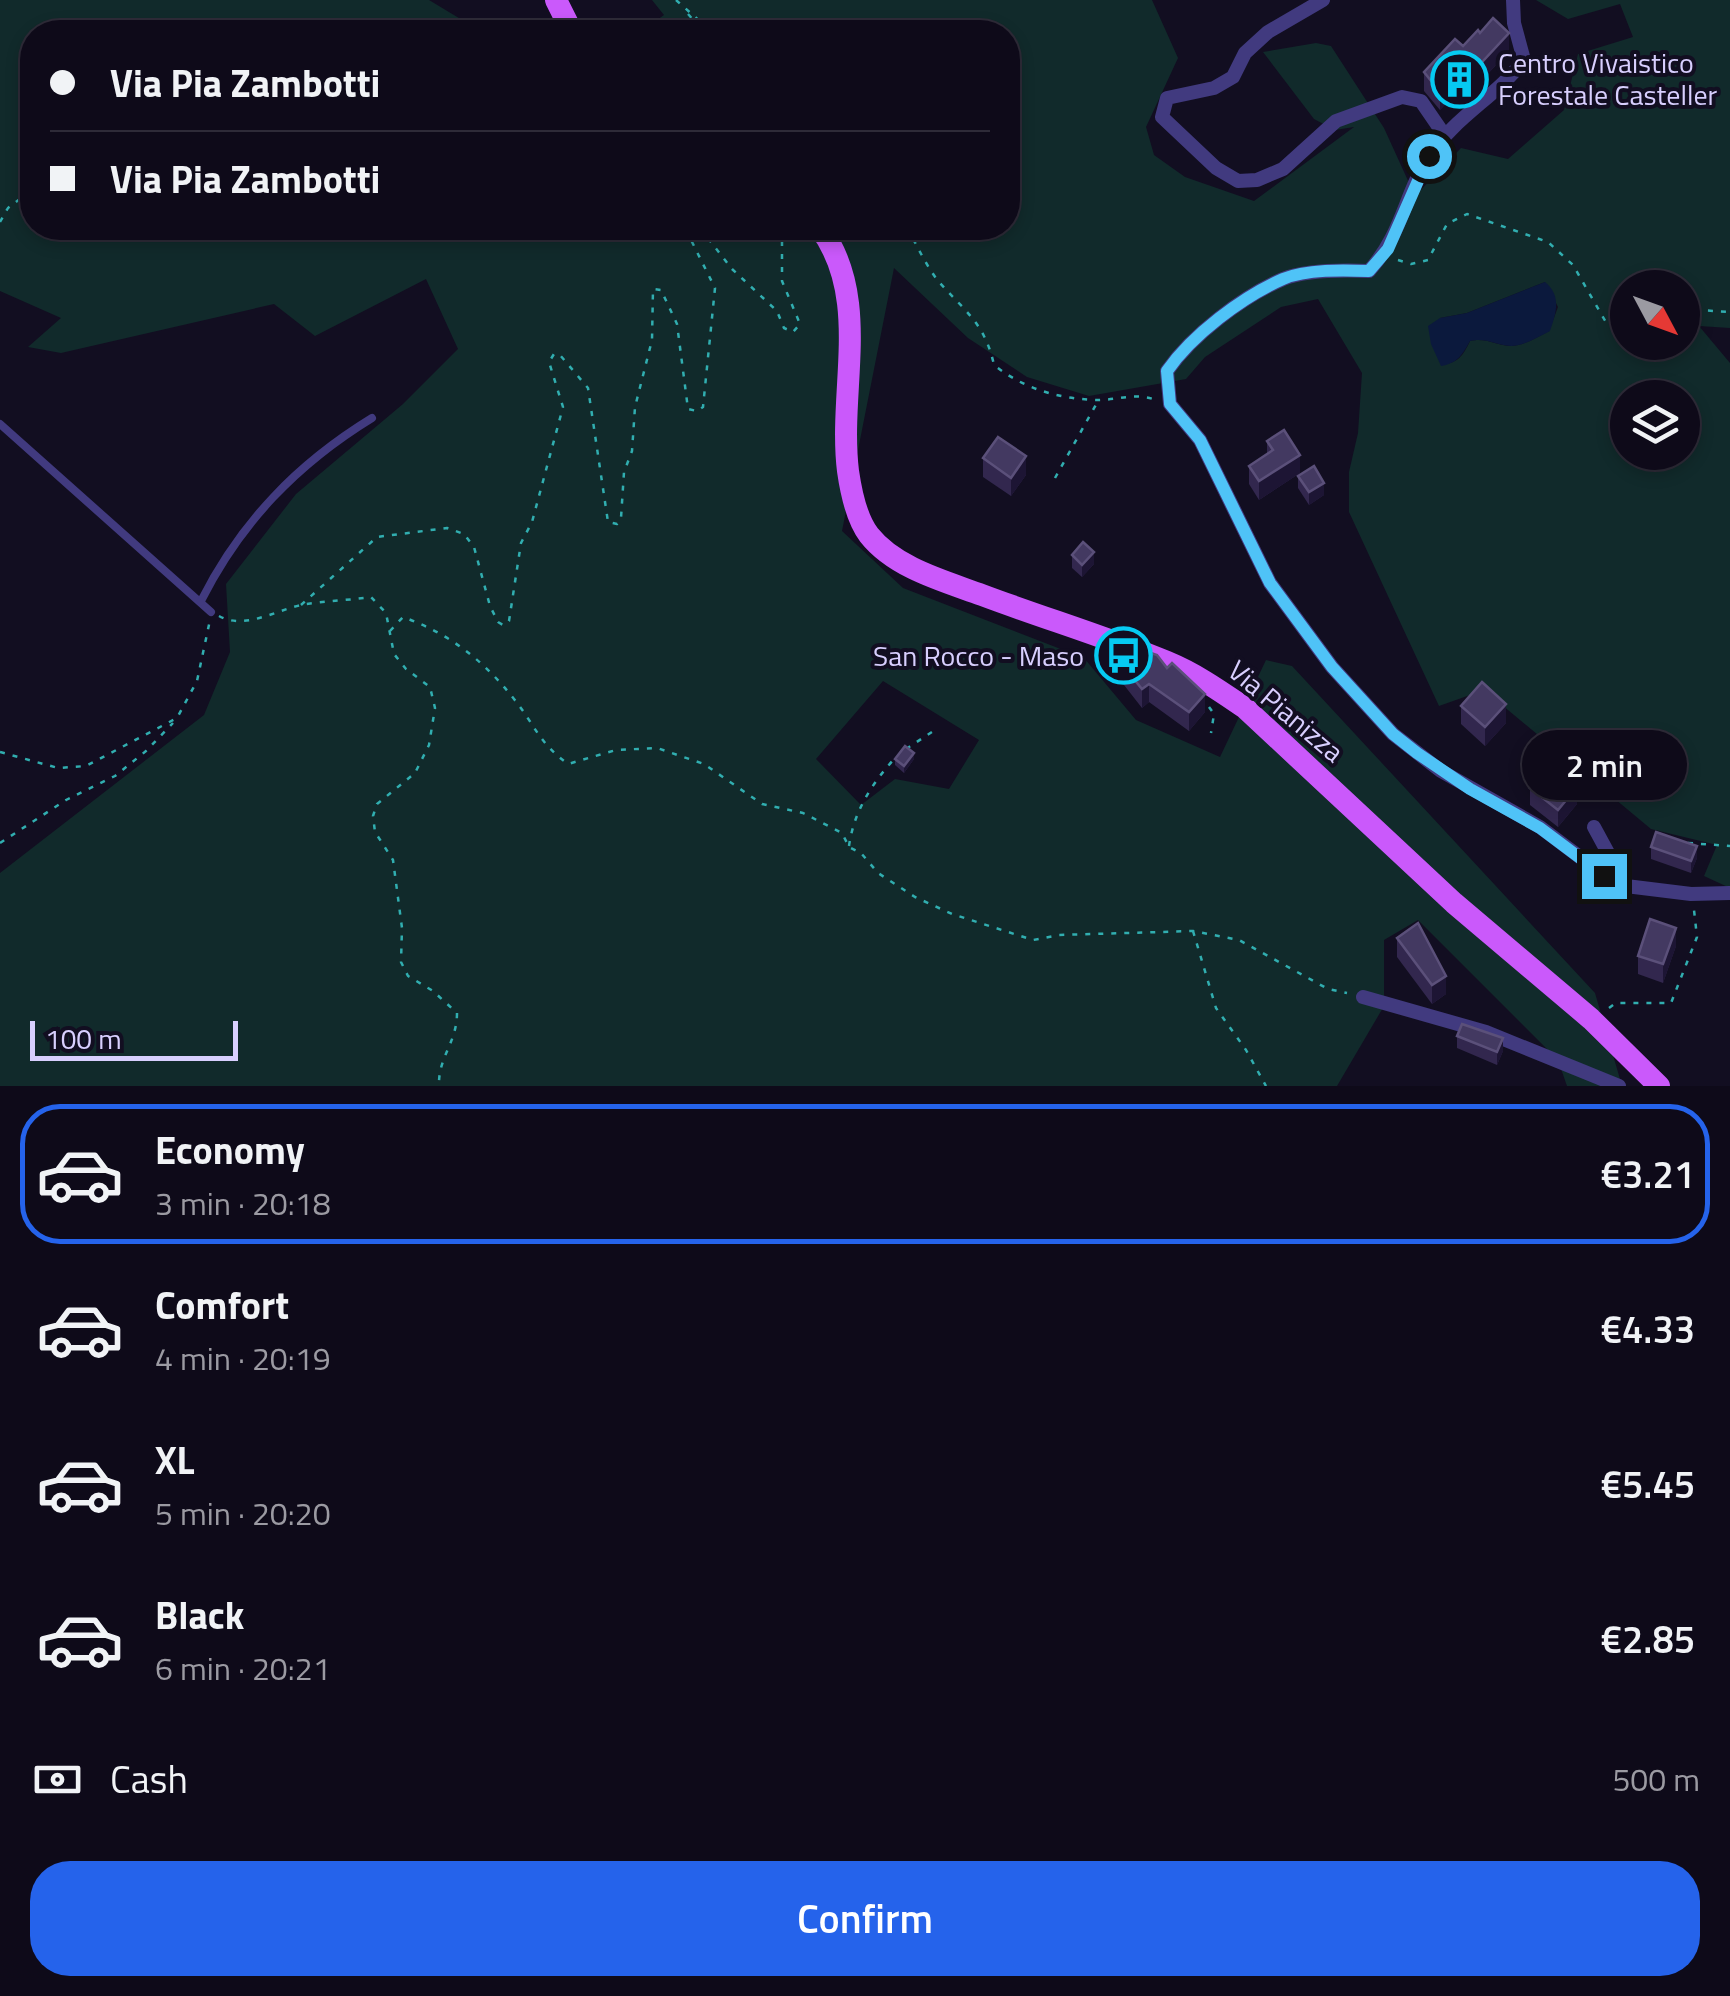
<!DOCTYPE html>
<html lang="en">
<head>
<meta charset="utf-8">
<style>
	body { margin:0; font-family:"Titillium Web",sans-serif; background:#1c1826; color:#f1f3f6; height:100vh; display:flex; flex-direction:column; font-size:38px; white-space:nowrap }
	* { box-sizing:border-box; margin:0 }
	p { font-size:32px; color:#9b9aa2 }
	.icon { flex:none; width:55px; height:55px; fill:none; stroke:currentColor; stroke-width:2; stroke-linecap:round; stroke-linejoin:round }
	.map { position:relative; height:1086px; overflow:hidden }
	.drawer { display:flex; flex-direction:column; background:#0e0a19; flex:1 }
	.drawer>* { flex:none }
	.guide { position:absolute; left:20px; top:20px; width:1000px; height:220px; border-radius:40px; box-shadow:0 5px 15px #0003,0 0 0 2px #2e2b38; display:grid; align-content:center; height:220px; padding:0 30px; background:#0e0a19 }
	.needle { width:65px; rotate:131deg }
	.controls { position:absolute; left:1610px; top:270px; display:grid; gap:20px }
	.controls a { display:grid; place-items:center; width:90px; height:90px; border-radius:50%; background:#0e0a19; box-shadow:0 5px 15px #0003,0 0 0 2px #2e2b38; font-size:50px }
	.scale { position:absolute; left:30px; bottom:25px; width:208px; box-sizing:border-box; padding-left:10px; border:5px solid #d8cffe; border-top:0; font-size:28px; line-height:35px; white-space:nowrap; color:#d8cffe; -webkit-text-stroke:8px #120e21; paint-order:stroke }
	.end { position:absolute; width:45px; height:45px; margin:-22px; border:12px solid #4fc3f7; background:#111; box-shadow:0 0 0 5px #111 }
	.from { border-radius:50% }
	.bubble { position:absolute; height:70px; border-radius:35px; background:#0e0a19; box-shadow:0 5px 15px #0003,0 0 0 2px #2e2b38; font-size:32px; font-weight:600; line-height:70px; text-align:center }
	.guide b { display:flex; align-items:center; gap:35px; height:95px; font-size:38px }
	.guide b+b { border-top:2px solid #2e2b38 }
	.guide i { width:25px; height:25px; background:#f1f3f6 }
	ul { padding:18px 0 0; list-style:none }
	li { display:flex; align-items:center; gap:30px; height:140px; margin:0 20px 15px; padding:0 10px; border:5px solid transparent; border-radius:40px }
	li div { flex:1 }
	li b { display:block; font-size:38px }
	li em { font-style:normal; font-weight:600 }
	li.on { border-color:#2563eb }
	li>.icon { width:90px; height:90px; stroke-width:1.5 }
	.pay { display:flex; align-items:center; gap:25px; height:110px; padding:0 30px; font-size:38px }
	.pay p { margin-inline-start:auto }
	.button { display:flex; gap:20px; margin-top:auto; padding:20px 30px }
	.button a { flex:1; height:115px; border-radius:40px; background:#2563eb; color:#fff; font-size:40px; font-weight:600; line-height:115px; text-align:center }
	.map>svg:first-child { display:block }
	.green { fill:#112a2b; fill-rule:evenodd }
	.water { fill:#0b193d }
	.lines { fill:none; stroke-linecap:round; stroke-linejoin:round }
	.path { stroke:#31aeb0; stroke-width:2.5; stroke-dasharray:5 8; stroke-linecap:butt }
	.service { stroke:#413a7f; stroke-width:8 }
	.minor { stroke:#413a7f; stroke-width:14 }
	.primary { stroke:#ca59fb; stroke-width:22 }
	.wall { fill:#32274e }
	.shaded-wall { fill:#1d1534 }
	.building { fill:#433961; stroke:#5b507a; stroke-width:2.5 }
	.route { stroke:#4fc3f7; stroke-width:12 }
	.labels { text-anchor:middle; stroke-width:8; stroke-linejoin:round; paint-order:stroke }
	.poi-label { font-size:28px; fill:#d8cffe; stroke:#120e21; text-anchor:start }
	.street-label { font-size:28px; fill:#d8cffe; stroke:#120e21 }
</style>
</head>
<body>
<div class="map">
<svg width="1730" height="1086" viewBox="0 0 1730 1086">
	<rect width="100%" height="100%" fill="#120e21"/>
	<path class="green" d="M 0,0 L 429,0 L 482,32 L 32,32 L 32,228 L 1008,228 L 1008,32 L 640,32 L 664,15 L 652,0 L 1152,0 L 1178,58 L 1146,127 L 1154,155 L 1185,177 L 1254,201 L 1354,127 L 1335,130 L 1314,119 L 1263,52 L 1316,43 L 1331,46 L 1384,128 L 1415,196 L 1461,148 L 1508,159 L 1564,110 L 1578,54 L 1633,37 L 1620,4 L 1568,19 L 1536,0 L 1730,0 L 1730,328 L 1699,326 L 1730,363 L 1730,888 L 1704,876 L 1717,845 L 1651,829 L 1484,690 L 1439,706 L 1349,512 L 1349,472 L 1358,433 L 1362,373 L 1318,299 L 1281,307 L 1205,357 L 1186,379 L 1089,396 L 1027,377 L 968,338 L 894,268 L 842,531 L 903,588 L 1084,658 L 1136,720 L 1220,757 L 1266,660 L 1292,666 L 1595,993 L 1622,1086 L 1567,1086 L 1558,1060 L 1418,920 L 1384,940 L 1384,1006 L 1337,1086 L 0,1086 L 0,873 L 204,715 L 230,652 L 226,584 L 296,494 L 403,404 L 458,349 L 426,279 L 315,336 L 274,304 L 61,353 L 28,347 L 61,318 L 0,291 ZM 1545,282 L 1558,307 L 1549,331 C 1537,337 1524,346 1510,346 C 1495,345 1486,337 1470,341 C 1463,356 1458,363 1441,365 L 1440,318 L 1467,313 ZM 1628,288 L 1682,288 L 1682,342 L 1628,342 ZM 1628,398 L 1682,398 L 1682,452 L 1628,452 ZM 883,681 L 979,740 L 949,789 L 895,779 L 861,805 L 816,759 Z"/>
	<path class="water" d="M 1545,282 C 1562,296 1556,313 1550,331 C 1538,337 1524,346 1511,346 C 1495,345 1486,337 1470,341 C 1462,355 1458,363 1441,366 L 1431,344 L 1428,326 L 1440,318 L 1467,313 Z"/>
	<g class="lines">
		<g class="path">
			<path d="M 676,0 L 712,32"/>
			<path d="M 688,14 L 704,32"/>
			<path d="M 0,222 L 8,208 L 32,190"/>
			<path d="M 700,228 L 732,269 L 777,311 L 784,328 L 793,332 L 800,324 L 782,281 L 782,228"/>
			<path d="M 907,228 C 917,245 926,266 939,282 C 966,312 985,324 994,365 C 1024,389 1059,399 1098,400 C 1116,400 1135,393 1153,399"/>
			<path d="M 1398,260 L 1411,264 L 1428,260 L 1447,224 L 1467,214 L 1548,242 L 1573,265 L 1607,324 L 1628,321"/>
			<path d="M 1682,309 L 1730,312"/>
			<path d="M 1055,478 L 1098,401"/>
			<path d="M 301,605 L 377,537 L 447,528 L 464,534 L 474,547 L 490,606 L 498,622 L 503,625 L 509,621 L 521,543 L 532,522 L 563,407 L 549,362 L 554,354 L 560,355 L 588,388 L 608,522 L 617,524 L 621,518 L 624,472 L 632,451 L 635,407 L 652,340 L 653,289 L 661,290 L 677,324 L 688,409 L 697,411 L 703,407 L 715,288 L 685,228"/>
			<path d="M 219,616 C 245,631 280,608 306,604 C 328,601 350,600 371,597 L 386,613 L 394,654 L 406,669 L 430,687 L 435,708 L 429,745 L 415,773 L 377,804 L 373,816 L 375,832 L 393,860 L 402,928 L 401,962 L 408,976 L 433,991 L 457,1013 C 457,1043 438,1057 439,1086"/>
			<path d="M 390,631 L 403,617 C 450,634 483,660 514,699 C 535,725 538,742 568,764 L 616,750 L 657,748 L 704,764 L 762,804 L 803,813 L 842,833 L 849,847 L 861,853 L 878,873 L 915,897 L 952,914 L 1033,940 L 1059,935 L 1193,931 L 1239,940 L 1328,989 L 1347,993"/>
			<path d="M 1209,707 L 1214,714 L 1211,733"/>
			<path d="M 906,749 L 938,728"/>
			<path d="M 0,752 L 58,768 L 86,766 L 177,718 L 197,681 L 210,620"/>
			<path d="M 0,843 L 66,800 L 115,776 L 146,751 L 173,723"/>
			<path d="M 1688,843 L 1730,846"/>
			<path d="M 849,846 C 854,811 872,783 896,757"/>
			<path d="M 1193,931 L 1216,1008 L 1246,1050 L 1266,1086"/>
			<path d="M 1609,1008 L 1616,1003 L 1671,1003 L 1697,937 L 1694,910"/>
		</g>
		<g class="service">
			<path d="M 0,424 L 211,612"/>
			<path d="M 201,601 C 241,522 297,464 372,418"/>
		</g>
		<g class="minor">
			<path d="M 1323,0 L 1268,32 L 1245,53 L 1233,77 L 1214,88 L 1167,98 L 1162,117 L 1216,168 L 1238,181 L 1257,180 L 1283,169 L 1336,121 L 1402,97 L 1421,101 L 1445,136"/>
			<path d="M 1513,0 L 1514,23 L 1524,60 C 1498,95 1455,117 1431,154 C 1404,193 1404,232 1369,271 C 1344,270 1306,270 1283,279 C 1242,297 1192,335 1167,371 L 1170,404 L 1200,440 L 1270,583 L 1332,667 L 1393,734 L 1441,771 L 1540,827 L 1605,876 L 1626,886 L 1691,894 L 1730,893"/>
			<path d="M 1594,827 L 1626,886"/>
			<path d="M 1363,997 L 1486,1032 L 1619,1086"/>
		</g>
		<g class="primary">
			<path d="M 556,0 L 572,32"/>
			<path d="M 820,228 C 872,299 838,389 848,471 C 851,492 856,518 869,535 C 895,568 944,581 982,595 C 1043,618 1107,637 1167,662 C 1196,674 1220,691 1245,708 L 1454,903 L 1591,1019 L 1659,1086"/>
		</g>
	</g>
	<g class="wall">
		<path d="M 1463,46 L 1509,51 L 1458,106 L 1450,99 L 1440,110 L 1424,91 L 1424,72 Z"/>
		<path d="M 1267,441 L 1300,473 L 1259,500 L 1249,484 L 1249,466 L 1267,454 Z"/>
		<path d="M 983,458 L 1026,475 L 1011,496 L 983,477 Z"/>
		<path d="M 1298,476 L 1324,495 L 1309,505 L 1298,488 Z"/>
		<path d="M 1072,555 L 1094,564 L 1082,577 L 1072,568 Z"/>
		<path d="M 1124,667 L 1167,668 L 1205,712 L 1189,731 L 1149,702 L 1142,708 L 1124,685 Z"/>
		<path d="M 1461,706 L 1506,723 L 1485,746 L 1461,724 Z"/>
		<path d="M 895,759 L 914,759 L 904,773 L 895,765 Z"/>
		<path d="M 1584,783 L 1577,791 L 1577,804 L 1558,827 L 1530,805 L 1530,788 Z"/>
		<path d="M 1651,847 L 1697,858 L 1691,873 L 1651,859 Z"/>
		<path d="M 1397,938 L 1446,994 L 1432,1004 L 1397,957 Z"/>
		<path d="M 1676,946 L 1663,983 L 1638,974 L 1638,956 Z"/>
		<path d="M 1457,1036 L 1503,1051 L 1497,1065 L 1457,1048 Z"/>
	</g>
	<g class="shaded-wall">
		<path d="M 1509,33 L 1509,51 L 1458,106 L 1458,88 Z"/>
		<path d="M 1450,80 L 1450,99 L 1440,110 L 1440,92 Z"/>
		<path d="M 1300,455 L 1300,473 L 1259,500 L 1259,481 Z"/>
		<path d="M 1026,456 L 1026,475 L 1011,496 L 1011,478 Z"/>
		<path d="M 1324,483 L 1324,495 L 1309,505 L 1309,492 Z"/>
		<path d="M 1094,552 L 1094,564 L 1082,577 L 1082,565 Z"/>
		<path d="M 1149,684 L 1149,702 L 1142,708 L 1142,689 Z"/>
		<path d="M 1205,694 L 1205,712 L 1189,731 L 1189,712 Z"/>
		<path d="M 1506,704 L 1506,723 L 1485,746 L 1485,727 Z"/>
		<path d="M 914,753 L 914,759 L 904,773 L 904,766 Z"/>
		<path d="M 1584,766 L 1584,783 L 1577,791 L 1577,804 L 1558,827 L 1558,810 L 1570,782 Z"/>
		<path d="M 1697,846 L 1697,858 L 1691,873 L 1691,861 Z"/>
		<path d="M 1676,928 L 1676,946 L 1663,983 L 1663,964 Z"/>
		<path d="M 1446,976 L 1446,994 L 1432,1004 L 1432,985 Z"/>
		<path d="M 1503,1038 L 1503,1051 L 1497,1065 L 1497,1052 Z"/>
	</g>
	<g class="building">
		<path d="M 1493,18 L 1509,33 L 1458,88 L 1450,80 L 1440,92 L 1424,72 L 1455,39 L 1463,46 L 1478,30 L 1480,33 Z"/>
		<path d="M 1284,430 L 1300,455 L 1259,481 L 1249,466 L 1273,450 L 1267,441 Z"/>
		<path d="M 998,437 L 1026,456 L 1011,478 L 983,458 Z"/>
		<path d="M 1314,466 L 1324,483 L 1309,492 L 1298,476 Z"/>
		<path d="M 1083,542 L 1094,552 L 1082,565 L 1072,555 Z"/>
		<path d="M 1148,652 L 1157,655 L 1167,668 L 1172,663 L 1205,694 L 1189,712 L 1149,684 L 1142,689 L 1124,667 Z"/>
		<path d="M 1482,682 L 1506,704 L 1485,727 L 1461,706 Z"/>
		<path d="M 905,746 L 914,753 L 904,766 L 895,759 Z"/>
		<path d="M 1566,751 L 1584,766 L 1570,782 L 1577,787 L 1558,810 L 1530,788 Z"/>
		<path d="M 1656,832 L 1697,846 L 1691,861 L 1651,847 Z"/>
		<path d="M 1650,919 L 1676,928 L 1663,964 L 1638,956 Z"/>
		<path d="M 1418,923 L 1446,976 L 1432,985 L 1397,938 Z"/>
		<path d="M 1462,1024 L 1503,1038 L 1497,1052 L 1457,1036 Z"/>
	</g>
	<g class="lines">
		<path class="route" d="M 1429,156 L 1388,249 L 1369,271 C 1344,270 1306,269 1283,279 C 1242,297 1192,335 1167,371 L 1170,404 L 1200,440 L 1270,583 L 1332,667 L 1393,734 L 1417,753 L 1470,789 L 1540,828 L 1604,876"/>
	</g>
	<defs>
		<symbol id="building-ring" viewBox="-11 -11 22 22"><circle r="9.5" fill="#120e21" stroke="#06caf2" stroke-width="1.5"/><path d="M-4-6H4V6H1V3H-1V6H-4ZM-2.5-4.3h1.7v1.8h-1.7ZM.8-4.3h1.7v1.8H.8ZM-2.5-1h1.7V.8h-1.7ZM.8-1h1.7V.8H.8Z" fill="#06caf2"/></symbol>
		<symbol id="bus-ring" viewBox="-11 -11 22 22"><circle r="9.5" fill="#120e21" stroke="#06caf2" stroke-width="1.5"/><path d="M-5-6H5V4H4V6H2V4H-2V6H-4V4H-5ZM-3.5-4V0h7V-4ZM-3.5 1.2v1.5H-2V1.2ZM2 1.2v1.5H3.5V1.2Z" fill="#06caf2"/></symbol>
	</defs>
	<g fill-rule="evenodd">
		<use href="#building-ring" x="1428" y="48" width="63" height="63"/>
		<use href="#bus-ring" x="1092" y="624" width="63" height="63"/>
	</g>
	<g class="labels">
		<g class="poi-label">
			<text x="1498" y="73">Centro Vivaistico<tspan x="1498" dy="32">Forestale Casteller</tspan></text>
			<text x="1084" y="666" text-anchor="end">San Rocco - Maso</text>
		</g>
		<g class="street-label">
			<text transform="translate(1286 711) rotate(40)" y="10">Via Pianizza</text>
		</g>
	</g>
</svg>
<div class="controls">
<a><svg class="needle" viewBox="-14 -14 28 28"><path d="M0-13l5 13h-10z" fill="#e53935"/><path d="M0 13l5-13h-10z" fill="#9b9aa2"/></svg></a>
<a><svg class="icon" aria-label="layers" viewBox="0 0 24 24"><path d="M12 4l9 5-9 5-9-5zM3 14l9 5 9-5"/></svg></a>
</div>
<div class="scale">100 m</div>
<i class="end from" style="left:1429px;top:156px"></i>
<i class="end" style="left:1604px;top:876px"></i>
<div class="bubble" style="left:1522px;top:730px;width:165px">2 min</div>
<div class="guide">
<b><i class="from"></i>Via Pia Zambotti</b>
<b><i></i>Via Pia Zambotti</b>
</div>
</div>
<section class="drawer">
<ul>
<li class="on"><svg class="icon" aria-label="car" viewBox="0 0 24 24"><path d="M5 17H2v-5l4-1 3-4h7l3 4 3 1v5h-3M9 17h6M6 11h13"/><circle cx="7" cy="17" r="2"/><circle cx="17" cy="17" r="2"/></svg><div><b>Economy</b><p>3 min · 20:18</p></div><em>€3.21</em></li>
<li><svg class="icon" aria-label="car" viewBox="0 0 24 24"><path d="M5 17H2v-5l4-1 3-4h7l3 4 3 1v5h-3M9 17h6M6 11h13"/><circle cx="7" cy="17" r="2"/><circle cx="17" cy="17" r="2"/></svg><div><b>Comfort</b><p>4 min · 20:19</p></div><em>€4.33</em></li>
<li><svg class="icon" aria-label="car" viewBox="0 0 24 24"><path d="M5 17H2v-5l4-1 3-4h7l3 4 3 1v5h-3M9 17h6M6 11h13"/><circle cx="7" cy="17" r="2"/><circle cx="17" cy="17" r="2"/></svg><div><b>XL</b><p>5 min · 20:20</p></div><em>€5.45</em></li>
<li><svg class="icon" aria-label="car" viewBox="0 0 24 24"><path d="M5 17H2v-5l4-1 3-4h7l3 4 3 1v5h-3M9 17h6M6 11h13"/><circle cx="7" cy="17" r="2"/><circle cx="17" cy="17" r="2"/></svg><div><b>Black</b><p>6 min · 20:21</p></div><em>€2.85</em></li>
</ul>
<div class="pay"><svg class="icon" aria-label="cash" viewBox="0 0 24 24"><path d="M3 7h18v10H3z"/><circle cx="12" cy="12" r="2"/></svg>Cash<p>500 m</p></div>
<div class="button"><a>Confirm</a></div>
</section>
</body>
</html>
